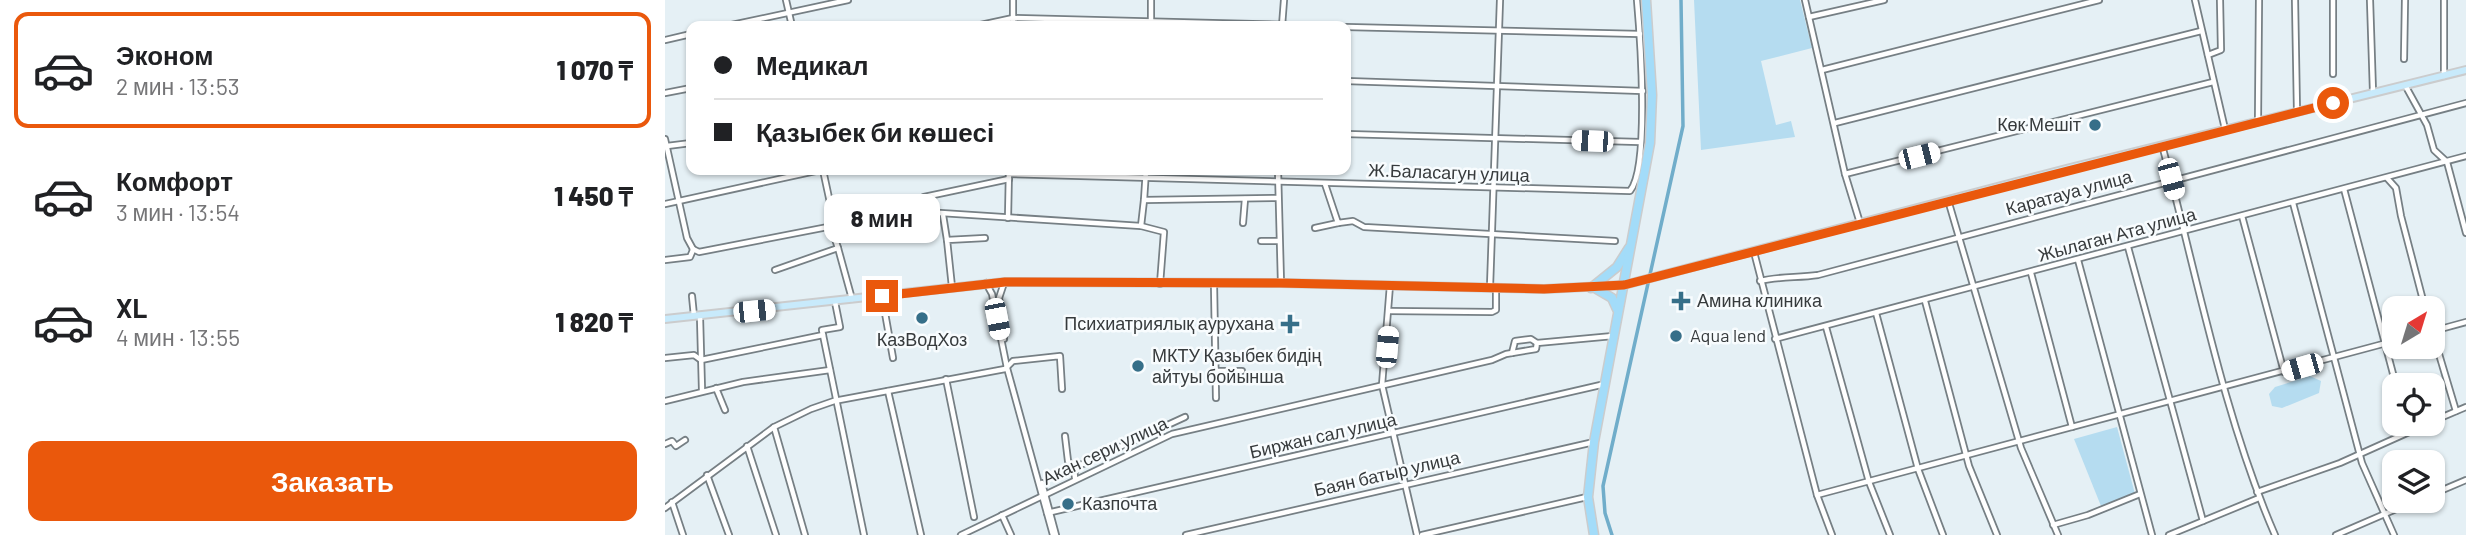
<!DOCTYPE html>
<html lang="ru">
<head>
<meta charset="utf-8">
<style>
	body { margin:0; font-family:Barlow,sans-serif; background:#f6f6f6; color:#202124; height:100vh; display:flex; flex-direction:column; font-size:26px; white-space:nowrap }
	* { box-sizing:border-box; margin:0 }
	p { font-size:23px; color:#757577 }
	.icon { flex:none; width:38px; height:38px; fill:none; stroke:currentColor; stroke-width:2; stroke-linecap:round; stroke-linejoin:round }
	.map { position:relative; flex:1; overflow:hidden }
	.drawer { display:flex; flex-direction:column; background:#fff; width:665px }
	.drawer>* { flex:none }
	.top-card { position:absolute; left:21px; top:21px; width:665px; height:154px; border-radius:14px; box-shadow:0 2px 5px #0004; display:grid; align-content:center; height:154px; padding:0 28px; background:#fff }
	.needle { width:46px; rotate:38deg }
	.fabs { position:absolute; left:1717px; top:296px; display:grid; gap:14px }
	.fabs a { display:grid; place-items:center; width:63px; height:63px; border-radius:14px; background:#fff; box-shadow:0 2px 5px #0004; font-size:35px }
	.end { position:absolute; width:32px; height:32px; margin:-16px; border:9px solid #ea580c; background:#fff; box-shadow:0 0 0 4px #fff }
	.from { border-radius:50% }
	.bubble { position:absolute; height:49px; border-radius:14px; background:#fff; box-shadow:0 2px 5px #0004; font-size:23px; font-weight:800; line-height:49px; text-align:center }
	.car { position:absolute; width:21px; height:42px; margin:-21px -10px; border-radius:9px; box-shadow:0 0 5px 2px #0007; background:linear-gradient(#fff 24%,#345 0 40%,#fff 0 76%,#345 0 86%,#fff 0) }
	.top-card b { display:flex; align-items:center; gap:24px; height:66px; font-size:26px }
	.top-card b+b { border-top:2px solid #e0e0e0 }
	.top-card i { width:18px; height:18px; background:#202124 }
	ul { padding:12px 0 0; list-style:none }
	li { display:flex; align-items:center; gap:21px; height:116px; margin:0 14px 10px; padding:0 14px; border:4px solid transparent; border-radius:14px }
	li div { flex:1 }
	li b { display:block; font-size:26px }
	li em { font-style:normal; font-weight:800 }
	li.on { border-color:#ea580c }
	li>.icon { width:63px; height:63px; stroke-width:1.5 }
	.action { display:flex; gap:14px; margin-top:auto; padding:14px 28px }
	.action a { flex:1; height:80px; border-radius:14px; background:#ea580c; color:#fff; font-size:28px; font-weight:800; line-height:80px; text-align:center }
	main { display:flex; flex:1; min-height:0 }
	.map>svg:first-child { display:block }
	.green { fill:#b5dcf0 }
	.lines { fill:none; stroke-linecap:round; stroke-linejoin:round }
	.canal { stroke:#70adca; stroke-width:3.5 }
	.minor-casing { stroke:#767f84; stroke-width:8 }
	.major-casing { stroke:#cbcccd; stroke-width:10 }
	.highway-casing { stroke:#cbcccd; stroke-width:11 }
	.minor { stroke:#fff; stroke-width:4.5 }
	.major { stroke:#c8eafb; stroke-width:6 }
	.highway { stroke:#a3dcf9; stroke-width:8 }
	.route { stroke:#ea580c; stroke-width:9 }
	.poi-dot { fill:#366f89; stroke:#f8fcfe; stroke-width:2.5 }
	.labels { text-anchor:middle; stroke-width:5; stroke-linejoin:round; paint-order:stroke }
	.poi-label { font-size:18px; fill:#373b3d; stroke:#f8fcfe; text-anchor:start }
	.street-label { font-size:18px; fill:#373b3d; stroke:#f8fcfe }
</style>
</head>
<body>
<main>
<section class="drawer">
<ul>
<li class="on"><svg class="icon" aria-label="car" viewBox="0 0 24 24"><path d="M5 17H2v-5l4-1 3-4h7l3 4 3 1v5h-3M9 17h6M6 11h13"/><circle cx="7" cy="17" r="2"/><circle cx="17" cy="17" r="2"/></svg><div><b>Эконом</b><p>2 мин · 13:53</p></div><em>1 070 ₸</em></li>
<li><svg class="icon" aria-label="car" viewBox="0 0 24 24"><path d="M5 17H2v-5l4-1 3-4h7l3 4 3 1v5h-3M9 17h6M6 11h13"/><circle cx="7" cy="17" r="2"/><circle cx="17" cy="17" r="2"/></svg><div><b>Комфорт</b><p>3 мин · 13:54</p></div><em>1 450 ₸</em></li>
<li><svg class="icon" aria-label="car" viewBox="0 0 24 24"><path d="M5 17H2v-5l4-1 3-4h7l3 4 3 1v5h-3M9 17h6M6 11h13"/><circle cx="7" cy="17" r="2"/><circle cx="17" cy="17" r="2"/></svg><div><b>XL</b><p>4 мин · 13:55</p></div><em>1 820 ₸</em></li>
</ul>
<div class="action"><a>Заказать</a></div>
</section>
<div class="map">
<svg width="1801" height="535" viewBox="0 0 1801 535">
	<rect width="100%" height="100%" fill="#e5f0f5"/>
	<g class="green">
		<path d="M 1029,0 L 1135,0 L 1147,48 L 1096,61 L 1111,125 L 1126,121 L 1130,137 L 1036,150 Z"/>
		<path d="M 1645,376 L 1656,381 L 1654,393 L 1617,408 L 1607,406 L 1604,394 L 1610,387 Z"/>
		<path d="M 1452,427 L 1470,494 L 1436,506 L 1409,439 Z"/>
	</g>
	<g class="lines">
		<path class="canal" d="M 947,535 L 940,513 L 938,486 L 1018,126 L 1016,0"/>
		<defs>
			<g id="minor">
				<path d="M 121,0 L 127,26"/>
				<path d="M 486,0 L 486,26"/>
				<path d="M 1140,0 L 1180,174 L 1195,223"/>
				<path d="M 1530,0 L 1560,129"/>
				<path d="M 1630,0 L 1632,111"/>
				<path d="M 1705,0 L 1708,92"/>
				<path d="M 1144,17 L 1219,0"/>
				<path d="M 62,26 L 183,0"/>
				<path d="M 311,26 L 348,18 L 661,26"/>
				<path d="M 348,26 L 348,0"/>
				<path d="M 617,26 L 619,0"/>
				<path d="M 681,27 L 975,34"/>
				<path d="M 0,40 L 26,34"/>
				<path d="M 1543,55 L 1556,50 L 1555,0"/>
				<path d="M 1739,59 L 1740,0"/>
				<path d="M 1157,70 L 1434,0"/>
				<path d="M 1668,74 L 1668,0"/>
				<path d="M 1779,76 L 1779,0"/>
				<path d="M 681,81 L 978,91"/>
				<path d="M 1740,85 L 1762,125 L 1769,150 L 1782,162 L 1801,233"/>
				<path d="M 0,93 L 26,88"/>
				<path d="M 1593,120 L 1594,0"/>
				<path d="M 1170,123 L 1536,31"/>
				<path d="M 681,134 L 975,142"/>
				<path d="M 0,139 L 22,238 L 28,249"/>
				<path d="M 1497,145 C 1531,271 1558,416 1610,535"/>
				<path d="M 2,146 L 26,143"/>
				<path d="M 158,170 L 170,226"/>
				<path d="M 613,170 L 616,283"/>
				<path d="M 344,174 L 965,191 C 985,167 975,34 972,0"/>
				<path d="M 1180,174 L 1548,82"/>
				<path d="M 1722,178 L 1731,188 L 1736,216 L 1760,308"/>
				<path d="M 660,184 L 673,223 L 688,221 L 699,227 L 950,241"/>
				<path d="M 1679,189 L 1731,385"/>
				<path d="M 479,200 L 481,170"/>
				<path d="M 1283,200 L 1356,448 L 1393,535"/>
				<path d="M 1628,203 L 1697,463 L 1729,535"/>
				<path d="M 0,204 L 155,170"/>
				<path d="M 261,212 L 259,197 L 344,179"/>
				<path d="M 278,215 L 282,240"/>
				<path d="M 1577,216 L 1619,372"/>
				<path d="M 343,218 L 344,170"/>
				<path d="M 578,223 L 580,199"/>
				<path d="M 476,226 L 479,200 L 613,198"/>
				<path d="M 650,228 L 673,223"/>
				<path d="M 596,241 L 614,241"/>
				<path d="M 1463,247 L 1538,521"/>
				<path d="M 173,248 L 187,299"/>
				<path d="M 28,249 L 34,252 L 245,211 L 476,226 L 499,232 L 495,284"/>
				<path d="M 1089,252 L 1152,495 L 1167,535"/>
				<path d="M 0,260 L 25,257 L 28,250"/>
				<path d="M 1413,260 L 1487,535"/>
				<path d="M 110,270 L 173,248 L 166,227"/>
				<path d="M 1366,273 L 1407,427"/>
				<path d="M 1095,281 C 1115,276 1133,278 1153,275 L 1801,103"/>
				<path d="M 321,283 L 327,294 L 342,368 L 388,535"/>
				<path d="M 339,283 L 334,298 L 339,339"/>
				<path d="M 549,284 L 551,398"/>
				<path d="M 725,285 L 717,385 L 752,535"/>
				<path d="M 287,287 L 282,240 L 320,238"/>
				<path d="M 825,287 L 835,0"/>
				<path d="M 27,296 L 29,316"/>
				<path d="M 217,296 L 228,358"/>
				<path d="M 1260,301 L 1304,466 L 1332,535"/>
				<path d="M 724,311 L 827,312 L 831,310 L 831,287"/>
				<path d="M 1211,313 L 1253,469 L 1278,535"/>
				<path d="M 35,317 L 37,390"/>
				<path d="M 1161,327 L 1204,482 L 1225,535"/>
				<path d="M 1768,331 L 1801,322"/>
				<path d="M 1768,334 L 1791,411"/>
				<path d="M 158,335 L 199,535"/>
				<path d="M 1110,339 L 1801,156"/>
				<path d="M 847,353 L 850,341 L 866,339 L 872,343"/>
				<path d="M 0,358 L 29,355 L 36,360 L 158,335 L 157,330 L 175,327 L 170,302"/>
				<path d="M 549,371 L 577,371"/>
				<path d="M 281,379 L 309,517"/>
				<path d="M 51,388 L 60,410"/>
				<path d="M 223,391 L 256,535"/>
				<path d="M 0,401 L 78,382 L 165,370"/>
				<path d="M 1768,421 L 1801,407"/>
				<path d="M 109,427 L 140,535"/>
				<path d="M 400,436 L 403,461 L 409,468"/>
				<path d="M 0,444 L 7,441 L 11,446 L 20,440"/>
				<path d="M 82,446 L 111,535"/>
				<path d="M 42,475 L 64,535"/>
				<path d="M 410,478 L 409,468 L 520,417"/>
				<path d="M 377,483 L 391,535"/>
				<path d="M 1592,492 L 1675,463 L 1762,424"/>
				<path d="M 1768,494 L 1801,480"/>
				<path d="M 1152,495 L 1729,341"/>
				<path d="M 7,502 L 18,535"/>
				<path d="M 0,508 L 109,427 L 146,409 L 169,401 L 340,369 L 348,361 L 395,356 L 397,389"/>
				<path d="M 382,513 L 940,384"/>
				<path d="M 337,515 L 346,535"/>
				<path d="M 1388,525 L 1423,515 L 1475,494"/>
				<path d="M 296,535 L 507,434 L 827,360 L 841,354 L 871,349 L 872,343 L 948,336"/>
				<path d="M 521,535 L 929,442"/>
				<path d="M 757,535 L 922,497"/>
				<path d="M 1504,535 L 1594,498"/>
				<path d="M 1671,535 L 1752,500"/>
			</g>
			<path id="major" d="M 0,319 L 340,282 L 616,283 L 879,289 L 959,285 L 1405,168 L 1801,70"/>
			<g id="highway">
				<path d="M 926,288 L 952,267 L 964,248"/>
				<path d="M 930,288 L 947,298 L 952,309"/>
				<path d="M 929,535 L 923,497 L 929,442 L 985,143 L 987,95 L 981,0"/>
			</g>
		</defs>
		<use href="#minor" class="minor-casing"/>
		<use href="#major" class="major-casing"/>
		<use href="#highway" class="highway-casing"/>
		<use href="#minor" class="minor"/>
		<use href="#major" class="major"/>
		<use href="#highway" class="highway"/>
	</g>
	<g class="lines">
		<path class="route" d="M 217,296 L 340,282 L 615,283 L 879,289 L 959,285 L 1668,103"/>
	</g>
	<g class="poi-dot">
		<circle cx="1430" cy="125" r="7"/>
		<path d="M1012.5 290.5h7v7h7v7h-7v7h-7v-7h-7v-7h7z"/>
		<circle cx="257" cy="318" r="7"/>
		<path d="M621.5 313.5h7v7h7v7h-7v7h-7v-7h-7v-7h7z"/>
		<circle cx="1011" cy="336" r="7"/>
		<circle cx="473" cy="366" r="7"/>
		<circle cx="403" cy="504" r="7"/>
	</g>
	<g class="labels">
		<g class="poi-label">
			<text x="1416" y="131" text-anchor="end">Көк Мешіт</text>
			<text x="1032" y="307">Амина клиника</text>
			<text x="609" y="330" text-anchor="end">Психиатриялық аурухана</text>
			<text x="1025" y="342">Aqua lend</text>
			<text x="257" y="346" text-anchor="middle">КазВодХоз</text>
			<text x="487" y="362">МКТУ Қазыбек бидің<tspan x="487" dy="21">айтуы бойынша</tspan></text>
			<text x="417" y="510">Казпочта</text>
		</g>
		<g class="street-label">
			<text transform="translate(784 173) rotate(2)" y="6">Ж.Баласагун улица</text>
			<text transform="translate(1404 193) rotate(-15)" y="6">Каратауа улица</text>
			<text transform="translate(1452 235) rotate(-15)" y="6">Жылаган Ата улица</text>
			<text transform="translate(658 436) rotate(-13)" y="6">Биржан сал улица</text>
			<text transform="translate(440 451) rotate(-25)" y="6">Акан сери улица</text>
			<text transform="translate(722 474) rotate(-13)" y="6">Баян батыр улица</text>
		</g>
	</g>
</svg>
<div class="fabs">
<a><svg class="needle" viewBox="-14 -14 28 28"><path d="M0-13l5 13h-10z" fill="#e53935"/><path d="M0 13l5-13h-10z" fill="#757577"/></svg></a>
<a><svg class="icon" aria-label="locate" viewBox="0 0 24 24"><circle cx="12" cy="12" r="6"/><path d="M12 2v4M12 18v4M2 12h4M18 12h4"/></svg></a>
<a><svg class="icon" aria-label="layers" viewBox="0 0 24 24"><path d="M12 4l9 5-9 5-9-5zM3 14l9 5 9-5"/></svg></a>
</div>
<i class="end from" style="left:1668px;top:103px"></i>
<i class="end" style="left:217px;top:296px"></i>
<div class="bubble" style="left:159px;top:194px;width:116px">8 мин</div>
<i class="car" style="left:927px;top:141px;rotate:272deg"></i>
<i class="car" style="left:1254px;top:156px;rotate:76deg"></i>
<i class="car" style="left:1506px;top:179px;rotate:165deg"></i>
<i class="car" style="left:89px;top:311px;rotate:84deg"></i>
<i class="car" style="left:332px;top:319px;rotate:169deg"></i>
<i class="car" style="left:722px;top:347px;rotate:5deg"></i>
<i class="car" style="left:1637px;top:367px;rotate:254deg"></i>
<div class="top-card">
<b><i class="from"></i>Медикал</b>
<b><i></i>Қазыбек би көшесі</b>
</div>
</div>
</main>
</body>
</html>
